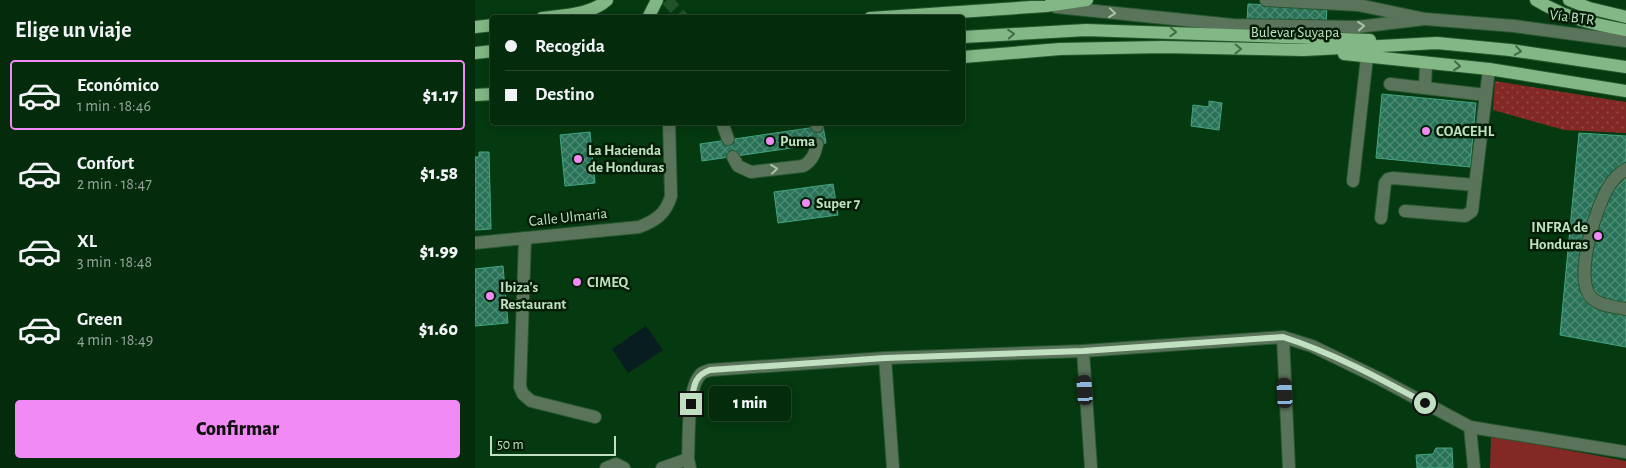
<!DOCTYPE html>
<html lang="es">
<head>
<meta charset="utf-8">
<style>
	body { margin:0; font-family:"Alegreya Sans",sans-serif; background:#123719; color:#f1f3f6; height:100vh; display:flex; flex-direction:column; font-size:19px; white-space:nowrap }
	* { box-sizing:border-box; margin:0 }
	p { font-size:16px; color:#97a79d }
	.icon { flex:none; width:28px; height:28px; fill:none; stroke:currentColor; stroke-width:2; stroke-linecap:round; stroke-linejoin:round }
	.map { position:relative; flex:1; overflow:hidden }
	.panel { display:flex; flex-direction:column; background:#042b0b; width:475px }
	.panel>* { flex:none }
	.top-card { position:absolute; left:15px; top:15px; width:475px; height:110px; border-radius:5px; box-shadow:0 2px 12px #0003,0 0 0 1px #25472c; display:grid; align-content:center; height:110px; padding:0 15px; background:#042b0b }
	.scale { position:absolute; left:15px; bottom:12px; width:126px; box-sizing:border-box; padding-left:5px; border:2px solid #c0e0c1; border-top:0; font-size:14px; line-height:18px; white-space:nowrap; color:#c0e0c1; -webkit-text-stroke:4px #031d06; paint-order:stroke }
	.end { position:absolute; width:22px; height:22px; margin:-11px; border:6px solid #c0e0c1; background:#111; box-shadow:0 0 0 2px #111 }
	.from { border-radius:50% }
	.bubble { position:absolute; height:35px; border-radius:5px; background:#042b0b; box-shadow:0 2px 12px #0003,0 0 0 1px #25472c; font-size:16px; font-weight:800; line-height:35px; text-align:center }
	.car { position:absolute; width:15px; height:30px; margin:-15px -8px; border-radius:6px; box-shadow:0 0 4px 1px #0007; background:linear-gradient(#222 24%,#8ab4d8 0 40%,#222 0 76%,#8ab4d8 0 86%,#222 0) }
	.top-card b { display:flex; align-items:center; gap:18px; height:48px; font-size:19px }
	.top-card b+b { border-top:1px solid #25472c }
	.top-card i { width:12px; height:12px; background:#f1f3f6 }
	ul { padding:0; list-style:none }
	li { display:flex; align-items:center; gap:15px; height:70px; margin:0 10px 8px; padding:0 5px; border:2px solid transparent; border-radius:5px }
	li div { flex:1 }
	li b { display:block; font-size:19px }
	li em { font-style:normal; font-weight:800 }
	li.current { border-color:#f18af4 }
	li>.icon { width:45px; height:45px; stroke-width:1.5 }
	h2 { padding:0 15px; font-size:22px; line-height:60px }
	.cta { display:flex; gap:10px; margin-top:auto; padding:10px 15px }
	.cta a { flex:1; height:58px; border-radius:5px; background:#f18af4; color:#111; font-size:20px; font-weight:800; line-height:58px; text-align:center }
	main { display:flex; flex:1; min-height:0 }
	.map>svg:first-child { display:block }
	.grass { fill:url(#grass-dots) }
	.green { fill:#822926 }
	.water { fill:#071d20 }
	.building { fill:url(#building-cross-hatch); stroke:#42a581 }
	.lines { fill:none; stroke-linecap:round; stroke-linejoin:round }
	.major-tunnel { stroke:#21522a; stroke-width:12; stroke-dasharray:12 6; stroke-linecap:butt }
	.minor-casing { stroke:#27572f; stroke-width:14 }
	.major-casing { stroke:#27572f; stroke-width:14 }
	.minor { stroke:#5a735b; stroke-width:12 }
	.major { stroke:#82b885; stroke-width:12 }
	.oneway { stroke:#a6c5a8 }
	.oneway2 { stroke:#426a46 }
	.route { stroke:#c0e0c1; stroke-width:6 }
	.poi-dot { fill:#f18af4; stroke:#031d06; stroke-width:2 }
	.labels { text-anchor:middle; stroke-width:5; stroke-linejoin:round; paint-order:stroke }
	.street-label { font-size:15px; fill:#c0e0c1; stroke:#031d06 }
	.poi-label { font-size:15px; font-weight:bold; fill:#c0e0c1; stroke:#031d06; text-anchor:start }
</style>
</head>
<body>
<main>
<section class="panel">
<h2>Elige un viaje</h2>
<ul>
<li class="current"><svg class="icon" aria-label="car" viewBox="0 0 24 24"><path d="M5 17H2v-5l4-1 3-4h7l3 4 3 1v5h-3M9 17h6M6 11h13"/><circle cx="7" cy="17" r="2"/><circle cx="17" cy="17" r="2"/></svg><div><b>Económico</b><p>1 min · 18:46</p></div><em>$1.17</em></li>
<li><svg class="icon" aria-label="car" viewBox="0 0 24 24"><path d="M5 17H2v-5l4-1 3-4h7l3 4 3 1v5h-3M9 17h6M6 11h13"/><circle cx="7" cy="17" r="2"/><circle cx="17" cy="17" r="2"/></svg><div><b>Confort</b><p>2 min · 18:47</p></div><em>$1.58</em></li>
<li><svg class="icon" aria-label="car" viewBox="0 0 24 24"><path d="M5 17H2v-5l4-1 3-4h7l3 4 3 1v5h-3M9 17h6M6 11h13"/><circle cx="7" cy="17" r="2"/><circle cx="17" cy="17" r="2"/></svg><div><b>XL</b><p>3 min · 18:48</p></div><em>$1.99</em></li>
<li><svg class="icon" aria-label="car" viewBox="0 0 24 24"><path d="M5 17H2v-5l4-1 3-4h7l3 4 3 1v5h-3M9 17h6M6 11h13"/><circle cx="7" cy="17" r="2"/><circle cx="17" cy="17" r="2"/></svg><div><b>Green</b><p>4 min · 18:49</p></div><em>$1.60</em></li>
</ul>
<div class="cta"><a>Confirmar</a></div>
</section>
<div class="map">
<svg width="1151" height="468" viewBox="0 0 1151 468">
	<defs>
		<pattern id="grass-dots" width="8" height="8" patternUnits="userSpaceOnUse" patternTransform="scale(1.25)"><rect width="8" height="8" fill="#822926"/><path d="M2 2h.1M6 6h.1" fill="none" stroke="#924844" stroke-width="1.8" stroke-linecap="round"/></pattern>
		<pattern id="building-cross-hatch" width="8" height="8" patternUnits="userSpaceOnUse" patternTransform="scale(1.25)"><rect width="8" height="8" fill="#287257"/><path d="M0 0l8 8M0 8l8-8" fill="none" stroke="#4f8c75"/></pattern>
	</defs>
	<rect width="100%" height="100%" fill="#05390f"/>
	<path class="grass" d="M 1020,81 L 1151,102 L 1151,133 L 1089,130 L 1018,110 Z"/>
	<path class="green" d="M 1016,436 L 1151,461 L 1151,468 L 1015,468 Z"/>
	<path class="water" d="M 171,326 L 188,350 L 153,373 L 137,349 Z"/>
	<g class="building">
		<path d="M 773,4 L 852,7 L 851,24 L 772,21 Z"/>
		<path d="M 907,94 L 1001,103 L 995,167 L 901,158 Z"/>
		<path d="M 734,101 L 747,103 L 744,130 L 716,126 L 718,105 L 734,107 Z"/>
		<path d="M 348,126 L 351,143 L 227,161 L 225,144 Z"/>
		<path d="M 115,132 L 120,183 L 90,186 L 85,135 Z"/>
		<path d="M 1104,133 L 1151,136 L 1151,347 L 1085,335 Z"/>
		<path d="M 4,152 L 14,152 L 16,229 L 0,230 L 0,157 L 4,157 Z"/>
		<path d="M 358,184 L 363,215 L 303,223 L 299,192 Z"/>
		<path d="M 28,266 L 33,323 L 0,326 L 0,269 Z"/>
		<path d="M 961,448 L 977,448 L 978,468 L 942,468 L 941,455 L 958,454 Z"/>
	</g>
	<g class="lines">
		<path class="major-tunnel" d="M 192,0 L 208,18"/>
		<defs>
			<g id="minor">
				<path d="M 791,0 L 883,5 L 950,19 L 1039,26 L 1151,41"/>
				<path d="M 581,7 L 758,25 L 882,27 L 950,19"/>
				<path d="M 915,84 L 1011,95"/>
				<path d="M 950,87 L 951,63"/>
				<path d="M 247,122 L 253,139"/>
				<path d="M 342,122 L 342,126"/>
				<path d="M 258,157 L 263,166 L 276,172 L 328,166 C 337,161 340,154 342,144"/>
				<path d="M 1151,169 C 1146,173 1140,177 1137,182 C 1122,200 1096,282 1118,299 C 1126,306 1141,307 1151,309"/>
				<path d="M 878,181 L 892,57"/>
				<path d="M 930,211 L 990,216 L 997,211 L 1014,69"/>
				<path d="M 906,218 L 910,183 L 913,179 L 918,178 L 1000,185"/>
				<path d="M 50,238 L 45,387 L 48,394 L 56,401 L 120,417"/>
				<path d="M 0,243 L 164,227 C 180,221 191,214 196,196 L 194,122"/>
				<path d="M 808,337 L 814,468"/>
				<path d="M 608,351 L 616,468"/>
				<path d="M 410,358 L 418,468"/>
				<path d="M 995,427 L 999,468"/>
				<path d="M 131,468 L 141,464 L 149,468"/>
				<path d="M 187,468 L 213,459"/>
				<path d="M 215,468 L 213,459 C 214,440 212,389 225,375 C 227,372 232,371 235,370 L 410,358 L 608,351 L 808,337 L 837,346 L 905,379 L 995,427 L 1151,452"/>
			</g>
			<g id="major">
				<path d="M 1061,0 C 1091,18 1117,24 1151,30"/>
				<path d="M 1094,0 L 1114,8 L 1151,17"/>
				<path d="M 67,18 C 87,15 116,15 132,0"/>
				<path d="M 173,18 L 182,0"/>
				<path d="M 395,18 L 571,6 L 612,0"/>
				<path d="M 0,27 L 18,25"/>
				<path d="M 488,37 L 611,30 L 895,40"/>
				<path d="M 0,53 L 18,51"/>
				<path d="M 869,54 L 1014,69 L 1151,91"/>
				<path d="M 488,57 L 585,49 L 687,47 L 829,50 L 962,43 L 1035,50 L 1151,67"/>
				<path d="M 0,95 L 18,94"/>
			</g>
		</defs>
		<use href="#minor" class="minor-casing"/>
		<use href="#major" class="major-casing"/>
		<use href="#minor" class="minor"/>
		<use href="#major" class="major"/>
	</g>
	<defs><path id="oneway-chevron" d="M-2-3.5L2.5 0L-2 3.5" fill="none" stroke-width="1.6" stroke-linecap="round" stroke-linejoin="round" transform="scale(1.25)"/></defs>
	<g class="oneway">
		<use href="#oneway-chevron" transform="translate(637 13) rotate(6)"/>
		<use href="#oneway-chevron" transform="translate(886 26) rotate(-5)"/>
		<use href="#oneway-chevron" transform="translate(299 169) rotate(-6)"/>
	</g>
	<g class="oneway2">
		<use href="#oneway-chevron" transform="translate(698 32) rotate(2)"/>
		<use href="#oneway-chevron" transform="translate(536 34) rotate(-4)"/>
		<use href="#oneway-chevron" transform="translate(763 49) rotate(1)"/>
		<use href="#oneway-chevron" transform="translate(1043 51) rotate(9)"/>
		<use href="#oneway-chevron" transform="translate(982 66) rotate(6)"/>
	</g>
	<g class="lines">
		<path class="route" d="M 216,404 C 219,387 218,376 235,370 L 410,358 L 608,351 L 808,337 C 858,353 904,378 950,403"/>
	</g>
	<g class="poi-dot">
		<circle cx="951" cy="131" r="5"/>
		<circle cx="295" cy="141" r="5"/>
		<circle cx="103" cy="159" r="5"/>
		<circle cx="331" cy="203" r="5"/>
		<circle cx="1123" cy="236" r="5"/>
		<circle cx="102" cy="282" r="5"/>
		<circle cx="15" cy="296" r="5"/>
	</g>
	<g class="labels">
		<g class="street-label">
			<text transform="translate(1097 17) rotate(7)" y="5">Vía BTR</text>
			<text x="820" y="37">Bulevar Suyapa</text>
			<text transform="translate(93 217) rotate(-6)" y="5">Calle Ulmaria</text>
		</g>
		<g class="poi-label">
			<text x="961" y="136">COACEHL</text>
			<text x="305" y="146">Puma</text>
			<text x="113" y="155">La Hacienda<tspan x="113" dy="17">de Honduras</tspan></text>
			<text x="341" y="208">Super 7</text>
			<text x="1113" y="232" text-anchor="end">INFRA de<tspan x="1113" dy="17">Honduras</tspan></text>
			<text x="112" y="287">CIMEQ</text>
			<text x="25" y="292">Ibiza's<tspan x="25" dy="17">Restaurant</tspan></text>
		</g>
	</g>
</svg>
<div class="scale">50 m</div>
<i class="end from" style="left:950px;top:403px"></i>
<i class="end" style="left:216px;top:404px"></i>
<div class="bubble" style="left:234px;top:386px;width:82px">1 min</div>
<i class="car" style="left:610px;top:390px;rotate:356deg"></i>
<i class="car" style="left:810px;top:393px;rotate:357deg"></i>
<div class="top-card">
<b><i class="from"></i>Recogida</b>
<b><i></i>Destino</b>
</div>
</div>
</main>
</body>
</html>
